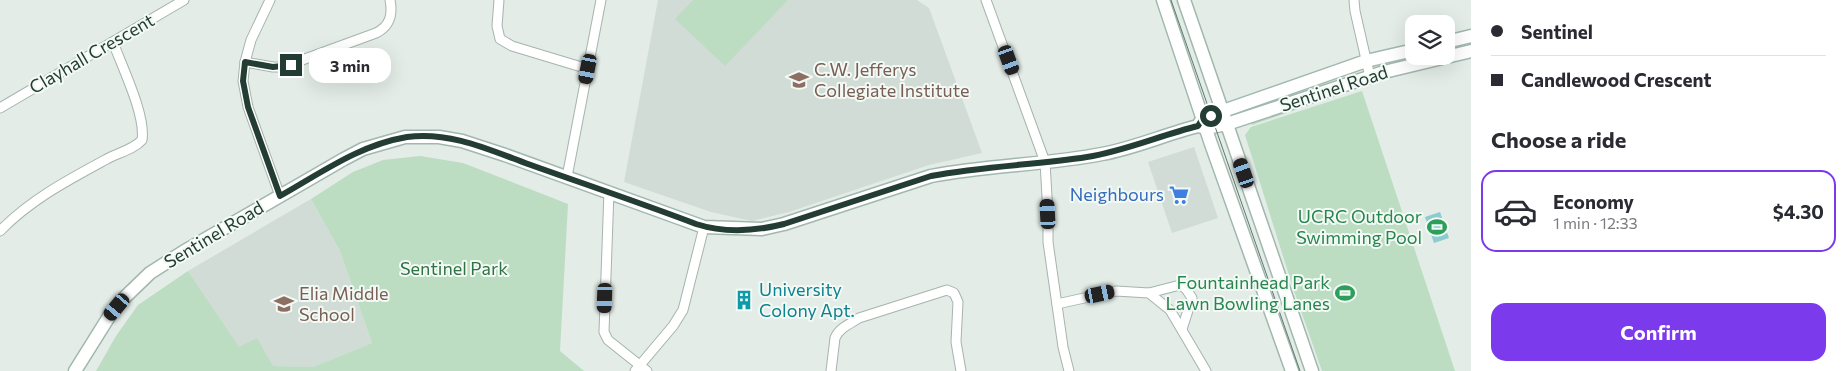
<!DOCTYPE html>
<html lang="en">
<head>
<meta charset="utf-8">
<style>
	body { margin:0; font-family:Commissioner,sans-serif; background:#f7f7f7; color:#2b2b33; height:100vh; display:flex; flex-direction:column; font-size:19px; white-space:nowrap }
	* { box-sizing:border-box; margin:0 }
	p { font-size:16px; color:#7c7c81 }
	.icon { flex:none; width:28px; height:28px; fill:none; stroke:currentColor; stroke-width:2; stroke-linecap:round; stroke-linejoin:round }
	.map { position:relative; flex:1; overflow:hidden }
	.details { display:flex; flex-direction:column; background:#fff; width:375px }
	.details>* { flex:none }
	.top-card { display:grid; align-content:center; height:110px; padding:0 20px; background:#fff }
	.fabs { position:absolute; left:1405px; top:15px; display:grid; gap:10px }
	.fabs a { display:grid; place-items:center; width:50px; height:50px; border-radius:10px; background:#fff; box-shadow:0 5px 20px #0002; font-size:25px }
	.end { position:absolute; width:22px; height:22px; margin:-11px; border:6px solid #233d34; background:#fff; box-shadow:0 0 0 2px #fff }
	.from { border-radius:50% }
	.bubble { position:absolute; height:35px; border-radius:15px; background:#fff; box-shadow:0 5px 20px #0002; font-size:16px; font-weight:700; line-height:35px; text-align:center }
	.car { position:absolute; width:15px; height:30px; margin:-15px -8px; border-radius:6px; box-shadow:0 0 4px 1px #0007; background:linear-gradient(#222 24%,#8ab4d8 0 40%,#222 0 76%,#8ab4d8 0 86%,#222 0) }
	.top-card b { display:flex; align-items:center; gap:18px; height:48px; font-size:19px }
	.top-card b+b { border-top:1px solid #e1e1e2 }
	.top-card i { width:12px; height:12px; background:#2b2b33 }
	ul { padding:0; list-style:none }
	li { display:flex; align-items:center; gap:15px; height:82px; margin:0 10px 8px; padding:0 10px; border:2px solid transparent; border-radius:15px }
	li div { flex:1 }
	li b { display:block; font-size:19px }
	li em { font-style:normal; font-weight:700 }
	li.current { border-color:#7c3aed }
	li>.icon { width:45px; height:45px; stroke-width:1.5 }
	h2 { padding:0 20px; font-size:22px; line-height:60px }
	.primary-button { display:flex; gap:10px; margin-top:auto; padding:10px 20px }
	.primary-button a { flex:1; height:58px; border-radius:15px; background:#7c3aed; color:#fff; font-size:20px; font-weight:700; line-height:58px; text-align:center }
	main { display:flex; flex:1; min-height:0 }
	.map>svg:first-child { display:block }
	.built { fill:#d1dcd6 }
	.green { fill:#bcddc2 }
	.water { fill:#8ccbd0 }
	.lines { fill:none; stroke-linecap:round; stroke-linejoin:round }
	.street-casing { stroke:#a6b4ae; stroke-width:11 }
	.secondary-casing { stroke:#a1b8ae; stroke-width:15 }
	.street { stroke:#fff; stroke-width:9 }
	.secondary { stroke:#fff; stroke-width:12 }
	.tram { stroke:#5d796f; stroke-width:1 }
	.route { stroke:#233d34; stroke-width:6 }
	.labels { text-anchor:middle; stroke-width:4; stroke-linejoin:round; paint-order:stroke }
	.street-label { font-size:18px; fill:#233d34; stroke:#f3f9f5 }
	.education-label { font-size:18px; fill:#785e54; stroke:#f3f9f5; text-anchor:start }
	.shop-label { font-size:18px; fill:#366cbe; stroke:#f3f9f5; text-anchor:end }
	.leisure-label { font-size:18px; fill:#27864d; stroke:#f3f9f5; text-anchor:end }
	.park-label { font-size:18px; fill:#2e7343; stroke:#f3f9f5 }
	.culture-label { font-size:18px; fill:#0d838f; stroke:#f3f9f5; text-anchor:start }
</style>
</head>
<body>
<main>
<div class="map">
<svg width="1471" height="371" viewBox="0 0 1471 371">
	<rect width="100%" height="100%" fill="#e3ece7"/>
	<g class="built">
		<path d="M 658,0 L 917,0 L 929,8 L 982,153 L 929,165 L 789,212 L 752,221 L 711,212 L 624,182 Z"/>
		<path d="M 1194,147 L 1218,218 L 1172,233 L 1148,162 Z"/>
		<path d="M 311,199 L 340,251 L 372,343 L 313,367 L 273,366 L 239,348 L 188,271 Z"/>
	</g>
	<g class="green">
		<path d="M 693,0 L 788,0 L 725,66 L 675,19 Z"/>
		<path d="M 1362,91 L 1455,371 L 1322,371 L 1293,288 L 1245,135 L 1251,127 Z"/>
		<path d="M 1332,94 L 1335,96 L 1252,125 L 1251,121 Z"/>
		<path d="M 420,156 L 463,163 L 568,204 L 560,351 L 584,371 L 96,371 L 116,336 L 138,305 L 188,271 L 239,347 L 257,338 L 273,366 L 313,367 L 372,343 L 340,251 L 311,199 L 353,172 L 383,160 Z"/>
	</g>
	<path class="water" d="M 1440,212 L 1449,238 L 1434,243 L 1425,217 Z"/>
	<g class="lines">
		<defs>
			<g id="street">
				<path d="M 270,0 L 251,40 L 245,62 L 243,81 L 248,107 L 280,196"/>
				<path d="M 499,0 L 497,26 L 500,39 L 512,46 L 588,69"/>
				<path d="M 986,0 L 1045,162 L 1048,214 L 1048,242 L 1063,347 L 1069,371"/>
				<path d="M 1354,0 L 1355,11 L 1370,77"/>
				<path d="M 245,62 L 273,67 L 283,67 L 376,33 C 390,26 393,15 390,0"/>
				<path d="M 0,108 L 184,0"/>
				<path d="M 567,177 L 601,0"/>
				<path d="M 609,191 L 604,332 L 608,340 L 647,371"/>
				<path d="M 0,231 C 30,200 68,180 105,160 C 117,153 133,150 142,140 C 146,115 122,67 113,42"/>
				<path d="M 1149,293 L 1170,310 L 1206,371"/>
				<path d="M 1057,304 L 1116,291 L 1149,293 L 1180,285 L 1186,289 L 1192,298 L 1182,329"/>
				<path d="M 635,371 L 673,326 L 683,310 L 704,227"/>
				<path d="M 831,371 L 835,338 C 839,328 850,324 859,318 L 947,290 L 954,293 L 958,302 L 956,342 L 961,371"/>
			</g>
			<g id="secondary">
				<path d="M 1163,0 L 1211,144 L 1292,371"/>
				<path d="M 1184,0 L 1312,371"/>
				<path d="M 1446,42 L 1471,36"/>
				<path d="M 1199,124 L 1203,118 L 1366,61 L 1414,50"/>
				<path d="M 75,371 L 110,315 L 121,301 L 150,273 L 183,252 L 344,159 L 363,149 L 405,137 L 439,137 L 462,141 L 505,155 L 704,227 L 762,229 L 784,224 L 931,176 C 988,165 1046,165 1102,154 C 1135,148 1166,134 1198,126 L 1206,128 L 1227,124 L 1384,72 L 1471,51"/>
			</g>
		</defs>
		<use href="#street" class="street-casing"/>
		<use href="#secondary" class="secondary-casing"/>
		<use href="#street" class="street"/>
		<use href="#secondary" class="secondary"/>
		<path class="tram" d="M 1171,0 L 1300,371"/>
	</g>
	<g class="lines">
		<path class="route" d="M 291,65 L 273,67 L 245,62 L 243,81 L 248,107 L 280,196 C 321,173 359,145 407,137 C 449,131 490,150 528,164 C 584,184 641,203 696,224 C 724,233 756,231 784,224 L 931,176 C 983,166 1035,165 1087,157 C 1125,151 1161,135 1198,126 L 1203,118 L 1211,116"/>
	</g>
	<defs>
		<symbol id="school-bare" viewBox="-9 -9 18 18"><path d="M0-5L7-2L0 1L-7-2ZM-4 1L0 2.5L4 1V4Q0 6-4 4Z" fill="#8d6e63" stroke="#f3f9f5" stroke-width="2.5" paint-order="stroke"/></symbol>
		<symbol id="supermarket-bare" viewBox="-9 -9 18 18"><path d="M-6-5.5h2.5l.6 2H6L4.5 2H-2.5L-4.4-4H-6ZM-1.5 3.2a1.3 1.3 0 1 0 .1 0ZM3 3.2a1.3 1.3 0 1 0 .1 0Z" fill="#3f7fe0" stroke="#f3f9f5" stroke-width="2.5" paint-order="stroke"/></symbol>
		<symbol id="stadium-bare" viewBox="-9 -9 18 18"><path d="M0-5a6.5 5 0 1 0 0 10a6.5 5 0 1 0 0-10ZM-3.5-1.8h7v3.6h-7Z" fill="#2e9e5b" stroke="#f3f9f5" stroke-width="2.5" paint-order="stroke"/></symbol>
		<symbol id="building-bare" viewBox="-9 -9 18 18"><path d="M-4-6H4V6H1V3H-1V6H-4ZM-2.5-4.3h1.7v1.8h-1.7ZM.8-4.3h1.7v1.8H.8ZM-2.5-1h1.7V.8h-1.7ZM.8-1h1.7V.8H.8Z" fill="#0f9aa8" stroke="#f3f9f5" stroke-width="2.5" paint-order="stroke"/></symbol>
	</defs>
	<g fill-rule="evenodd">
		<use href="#school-bare" x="785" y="66" width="28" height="28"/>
		<use href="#supermarket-bare" x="1165" y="181" width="28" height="28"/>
		<use href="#stadium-bare" x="1423" y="213" width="28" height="28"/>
		<use href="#stadium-bare" x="1331" y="279" width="28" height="28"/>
		<use href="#building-bare" x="730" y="286" width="28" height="28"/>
		<use href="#school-bare" x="270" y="290" width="28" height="28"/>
	</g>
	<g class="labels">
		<g class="street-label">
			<text transform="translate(92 54) rotate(-30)" y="6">Clayhall Crescent</text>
			<text transform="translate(1334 89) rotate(-18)" y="6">Sentinel Road</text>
			<text transform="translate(214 235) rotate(-31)" y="6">Sentinel Road</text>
		</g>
		<g class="education-label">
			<text x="814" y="76">C.W. Jefferys<tspan x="814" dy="21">Collegiate Institute</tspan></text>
			<text x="299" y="300">Elia Middle<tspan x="299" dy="21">School</tspan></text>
		</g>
		<g class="shop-label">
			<text x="1164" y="201">Neighbours</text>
		</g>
		<g class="leisure-label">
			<text x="1422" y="223">UCRC Outdoor<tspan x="1422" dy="21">Swimming Pool</tspan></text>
			<text x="1330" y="289">Fountainhead Park<tspan x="1330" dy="21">Lawn Bowling Lanes</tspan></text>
		</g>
		<g class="park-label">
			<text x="454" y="275">Sentinel Park</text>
		</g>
		<g class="culture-label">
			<text x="759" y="296">University<tspan x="759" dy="21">Colony Apt.</tspan></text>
		</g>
	</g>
</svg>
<div class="fabs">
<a><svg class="icon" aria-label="layers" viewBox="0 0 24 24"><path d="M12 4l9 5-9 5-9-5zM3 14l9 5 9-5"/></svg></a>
</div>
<i class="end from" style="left:1211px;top:116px"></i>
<i class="end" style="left:291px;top:65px"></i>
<div class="bubble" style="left:309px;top:48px;width:82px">3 min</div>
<i class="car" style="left:1009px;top:60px;rotate:160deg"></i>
<i class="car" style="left:588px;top:69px;rotate:191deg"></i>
<i class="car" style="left:1244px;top:173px;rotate:341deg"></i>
<i class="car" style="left:1048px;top:214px;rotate:357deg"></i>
<i class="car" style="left:1100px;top:294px;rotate:78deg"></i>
<i class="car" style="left:605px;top:298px;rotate:182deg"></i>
<i class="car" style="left:117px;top:307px;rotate:220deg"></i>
</div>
<section class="details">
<div class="top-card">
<b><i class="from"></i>Sentinel</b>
<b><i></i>Candlewood Crescent</b>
</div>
<h2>Choose a ride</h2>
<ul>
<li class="current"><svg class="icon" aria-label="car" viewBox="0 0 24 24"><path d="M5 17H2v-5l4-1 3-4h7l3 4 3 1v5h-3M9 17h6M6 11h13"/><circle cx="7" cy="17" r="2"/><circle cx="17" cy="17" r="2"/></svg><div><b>Economy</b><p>1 min · 12:33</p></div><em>$4.30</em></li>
</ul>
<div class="primary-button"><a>Confirm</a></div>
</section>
</main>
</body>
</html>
